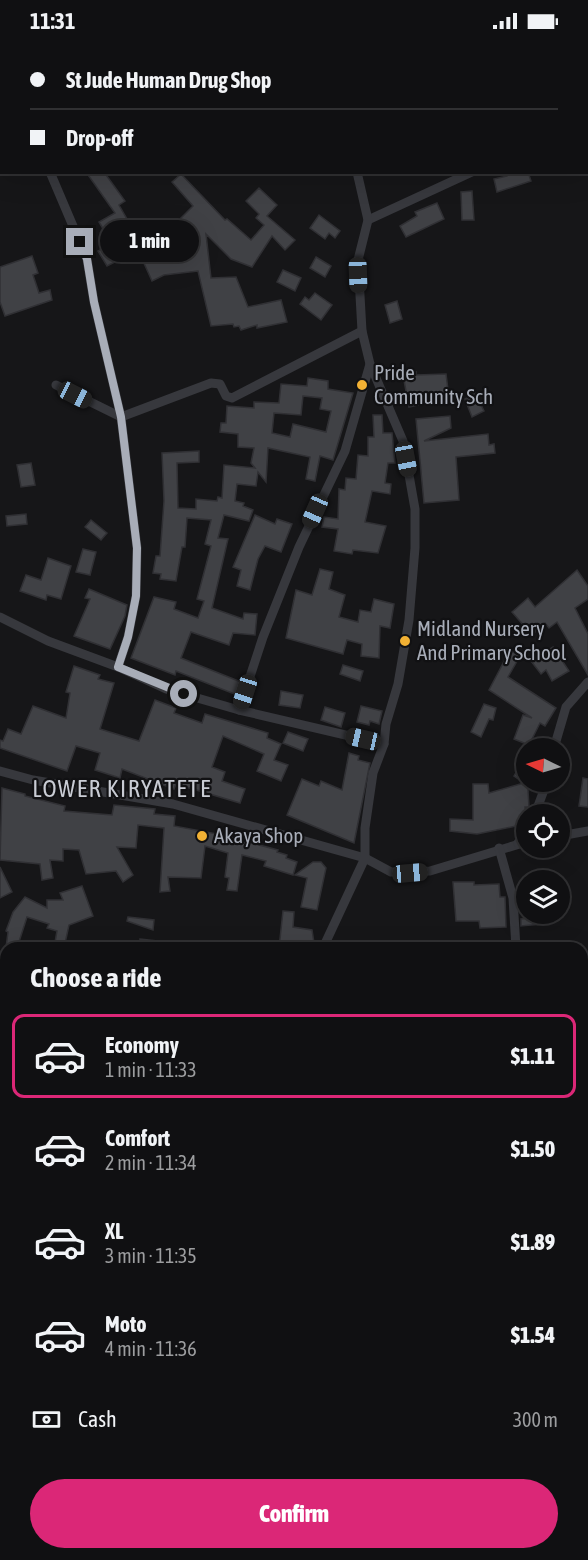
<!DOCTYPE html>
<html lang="en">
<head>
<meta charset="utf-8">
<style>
	body { margin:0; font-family:"Asap Condensed",sans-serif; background:#19191b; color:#f1f3f6; height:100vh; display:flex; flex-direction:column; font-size:22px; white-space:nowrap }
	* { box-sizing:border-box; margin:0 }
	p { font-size:20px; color:#9c9d9f }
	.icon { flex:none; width:33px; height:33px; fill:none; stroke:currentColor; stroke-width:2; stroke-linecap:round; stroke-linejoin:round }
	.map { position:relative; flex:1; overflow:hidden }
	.sheet { position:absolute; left:0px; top:900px; width:588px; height:618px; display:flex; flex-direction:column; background:#101012; border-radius:18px 18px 0 0; box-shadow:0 6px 24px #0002,0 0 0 2px #303032 }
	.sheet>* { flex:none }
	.guide { position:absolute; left:0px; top:0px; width:588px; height:132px; box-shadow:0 6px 24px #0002,0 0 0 2px #303032; display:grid; align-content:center; height:132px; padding:0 30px; background:#101012 }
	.needle { width:39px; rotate:275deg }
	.tools { position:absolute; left:516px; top:696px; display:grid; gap:12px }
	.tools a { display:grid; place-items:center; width:54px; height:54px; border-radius:50%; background:#101012; box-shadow:0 6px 24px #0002,0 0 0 2px #303032; font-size:30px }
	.end { position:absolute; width:27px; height:27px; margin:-14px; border:8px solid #a8adb8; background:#111; box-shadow:0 0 0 3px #111 }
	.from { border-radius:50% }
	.bubble { position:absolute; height:42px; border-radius:21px; background:#101012; box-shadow:0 6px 24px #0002,0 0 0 2px #303032; font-size:20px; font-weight:800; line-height:42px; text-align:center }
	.car { position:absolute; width:18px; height:36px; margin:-18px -9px; border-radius:8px; box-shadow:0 0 4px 2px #0007; background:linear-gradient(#222 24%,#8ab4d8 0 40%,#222 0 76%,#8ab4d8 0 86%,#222 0) }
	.guide b { display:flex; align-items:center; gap:21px; height:57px; font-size:22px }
	.guide b+b { border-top:2px solid #303032 }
	.guide i { width:15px; height:15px; background:#f1f3f6 }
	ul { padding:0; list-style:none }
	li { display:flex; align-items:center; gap:18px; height:84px; margin:0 12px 9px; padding:0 18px; border:3px solid transparent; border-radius:12px }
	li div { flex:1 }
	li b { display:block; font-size:22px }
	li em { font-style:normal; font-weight:800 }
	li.on { border-color:#db2777 }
	li>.icon { width:54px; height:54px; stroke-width:1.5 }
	h2 { padding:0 30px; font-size:27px; line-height:72px }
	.pay { display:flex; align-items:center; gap:15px; height:66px; padding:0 30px; font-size:22px }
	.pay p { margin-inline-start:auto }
	.primary-button { display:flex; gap:12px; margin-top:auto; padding:12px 30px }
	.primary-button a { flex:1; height:69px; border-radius:36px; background:#db2777; color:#fff; font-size:24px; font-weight:800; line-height:69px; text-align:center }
	.status { display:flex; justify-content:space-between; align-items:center; height:42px; padding:0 30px; background:#101012; direction:ltr }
	.status svg { height:16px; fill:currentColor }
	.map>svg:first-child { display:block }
	.building { fill:#404145; stroke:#303034; stroke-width:1.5; fill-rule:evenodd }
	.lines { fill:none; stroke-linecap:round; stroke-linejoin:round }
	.minor { stroke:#37383d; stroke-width:9 }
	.route { stroke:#a8adb8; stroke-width:8 }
	.poi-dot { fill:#f2b134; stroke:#111113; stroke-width:2 }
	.labels { text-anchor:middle; stroke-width:4.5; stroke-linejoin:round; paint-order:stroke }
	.poi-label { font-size:21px; fill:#a8adb8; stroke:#111113; text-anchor:start }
	.quarter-label { font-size:24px; letter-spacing:1.5px; fill:#c9ccd4; stroke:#111113 }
</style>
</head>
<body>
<div class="status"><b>11:31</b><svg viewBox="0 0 49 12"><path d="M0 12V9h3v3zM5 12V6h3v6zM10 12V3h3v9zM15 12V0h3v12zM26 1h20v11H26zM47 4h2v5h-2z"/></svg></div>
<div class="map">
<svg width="588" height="1518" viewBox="0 0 588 1518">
	<rect width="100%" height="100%" fill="#161618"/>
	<g class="building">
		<path d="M 86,130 L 104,130 L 125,159 L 119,163 L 135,191 L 146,185 L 154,199 L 145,204 L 153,219 L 191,208 L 171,186 L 193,164 L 172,140 L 181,132 L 225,178 L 227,177 L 251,198 L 264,183 L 256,176 L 259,172 L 246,159 L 259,146 L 277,163 L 267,174 L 295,198 L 285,208 L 272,194 L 252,225 L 231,217 L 206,192 L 211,236 L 236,235 L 248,265 L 281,258 L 287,280 L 257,286 L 257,283 L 241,288 L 239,284 L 234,285 L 233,282 L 211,284 L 198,229 L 164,233 L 152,239 L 138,208 L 107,224 L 98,209 L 112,202 L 99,180 L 115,171 Z"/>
		<path d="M 506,130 L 528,130 L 531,139 L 497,150 L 494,137 L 507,134 Z"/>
		<path d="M 472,149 L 474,178 L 462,178 L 461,150 Z"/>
		<path d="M 437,161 L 444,177 L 406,195 L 400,184 L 417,174 L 415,170 Z"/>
		<path d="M 319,173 L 340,189 L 335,196 L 329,191 L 325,197 L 310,186 Z"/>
		<path d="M 32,214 L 38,231 L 33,233 L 39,251 L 50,248 L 52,258 L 5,274 L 0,260 L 0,225 Z"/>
		<path d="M 316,215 L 331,224 L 325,235 L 310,226 Z"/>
		<path d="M 283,228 L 301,236 L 295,249 L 277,240 Z"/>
		<path d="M 315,251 L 332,263 L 321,278 L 300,262 L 305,255 L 309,258 Z"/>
		<path d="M 397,259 L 402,277 L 390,281 L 385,263 Z"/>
		<path d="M 416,330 L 416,333 L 446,332 L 449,356 L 409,365 L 403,333 Z"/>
		<path d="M 308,336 L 328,339 L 328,347 L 353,351 L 333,418 L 320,414 L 315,439 L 306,437 L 310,415 L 268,406 L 266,440 L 258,430 L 256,444 L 237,442 L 235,459 L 244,461 L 243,464 L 253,468 L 249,479 L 224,473 L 218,496 L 228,497 L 212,566 L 243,577 L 244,571 L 257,572 L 255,593 L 233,591 L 229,603 L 191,590 L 181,616 L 241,640 L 237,653 L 176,629 L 175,633 L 131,616 L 154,555 L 176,560 L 174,567 L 198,576 L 204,559 L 197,557 L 211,504 L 205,502 L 211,478 L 187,476 L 185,505 L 182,505 L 176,539 L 160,537 L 161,532 L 153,531 L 156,514 L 160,514 L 164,459 L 162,411 L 199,409 L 199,420 L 177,421 L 178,466 L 196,467 L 196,457 L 217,459 L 218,455 L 222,456 L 224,423 L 255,426 L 251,421 L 254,406 L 238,405 L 238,392 L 220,390 L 221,381 L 226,381 L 227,364 L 254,366 L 254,360 L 279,361 L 281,342 L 307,344 ZM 303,354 L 322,356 L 320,367 L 331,369 L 326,390 L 293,382 L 290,395 L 272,391 L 274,371 L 301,373 Z"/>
		<path d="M 475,351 L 484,369 L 472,375 L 465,357 Z"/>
		<path d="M 373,373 L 382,373 L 383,391 L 392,391 L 395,421 L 388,421 L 385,441 L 391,442 L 390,452 L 372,449 L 365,480 L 386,484 L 378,511 L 353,508 L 352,512 L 334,509 L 338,487 L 322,485 L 324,475 L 338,477 L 339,447 L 345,448 L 346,436 L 356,437 L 358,413 L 368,414 L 368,395 L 374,395 Z"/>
		<path d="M 450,374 L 451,386 L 424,399 L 488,392 L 489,403 L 494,402 L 495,411 L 456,415 L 459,458 L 424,461 L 416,377 Z"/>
		<path d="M 31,421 L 35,443 L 21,445 L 17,423 Z"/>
		<path d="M 26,472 L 27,482 L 7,484 L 6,474 Z"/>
		<path d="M 255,473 L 275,482 L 277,477 L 292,482 L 281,510 L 265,504 L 258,517 L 250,548 L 237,544 L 241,528 L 233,525 Z"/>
		<path d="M 91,478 L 107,491 L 101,498 L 85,485 Z"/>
		<path d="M 83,507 L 96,510 L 90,533 L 76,530 Z"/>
		<path d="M 48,516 L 71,524 L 61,557 L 47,553 L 46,558 L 20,549 L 26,533 L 41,538 Z"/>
		<path d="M 320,527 L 333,530 L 329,547 L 345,553 L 339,575 L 358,580 L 360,568 L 371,570 L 374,557 L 394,562 L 390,586 L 380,584 L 379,616 L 361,614 L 362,602 L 347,598 L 343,612 L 286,596 L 296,548 L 312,553 Z"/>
		<path d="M 577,528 L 588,544 L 588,557 L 575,566 L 588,592 L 588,633 L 557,580 L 549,586 L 545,581 L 532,593 L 512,570 L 528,556 L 535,565 Z"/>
		<path d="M 89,547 L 127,563 L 125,574 L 110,607 L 74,594 L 90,557 L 85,556 Z"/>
		<path d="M 553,605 L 569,629 L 552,639 L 546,628 L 541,632 L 531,619 Z"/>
		<path d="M 510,608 L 520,614 L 508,635 L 556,666 L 545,684 L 540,681 L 529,703 L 514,697 L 523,673 L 532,676 L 489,648 Z"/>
		<path d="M 343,623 L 363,629 L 360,639 L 340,632 Z"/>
		<path d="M 74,624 L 100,633 L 98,637 L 114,641 L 100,687 L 139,699 L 155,658 L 176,666 L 174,671 L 202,681 L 205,672 L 268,691 L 267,696 L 281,702 L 274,718 L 288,723 L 281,739 L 257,729 L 264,712 L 223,694 L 212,725 L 225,730 L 222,739 L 245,747 L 240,761 L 176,742 L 174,747 L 122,727 L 120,736 L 95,728 L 100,711 L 76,704 L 67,729 L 0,706 L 0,698 L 3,699 L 8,687 L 21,692 L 33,664 L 66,676 L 70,651 L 66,650 Z"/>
		<path d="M 281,649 L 303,653 L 300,666 L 279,663 Z"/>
		<path d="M 484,662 L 496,666 L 493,678 L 489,677 L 481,695 L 471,690 Z"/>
		<path d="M 361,664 L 382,669 L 379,682 L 370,679 L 369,683 L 357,680 Z"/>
		<path d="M 325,665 L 345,671 L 341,685 L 321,678 Z"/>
		<path d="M 288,690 L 308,697 L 303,709 L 283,701 Z"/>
		<path d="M 349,711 L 359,714 L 358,718 L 370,721 L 354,801 L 287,773 L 302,737 L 319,744 L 321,739 L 342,748 Z"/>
		<path d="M 526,714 L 529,765 L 525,765 L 526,782 L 477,792 L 450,789 L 450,777 L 473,778 L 473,742 L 488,742 L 489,751 L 524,741 L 514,734 Z"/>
		<path d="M 583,736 L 588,737 L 588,765 L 579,764 Z"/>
		<path d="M 2,746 L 25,752 L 25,754 L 65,764 L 64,769 L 112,773 L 114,763 L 155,767 L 154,772 L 175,774 L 174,784 L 244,797 L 244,799 L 278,808 L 277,810 L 287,813 L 286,816 L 297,820 L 293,833 L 264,824 L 266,819 L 242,813 L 237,849 L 227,848 L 229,836 L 225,835 L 228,811 L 205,804 L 201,836 L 168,835 L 170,849 L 160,850 L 164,786 L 138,783 L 136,806 L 117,805 L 133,833 L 123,840 L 116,829 L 86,832 L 79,808 L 63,807 L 63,819 L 50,818 L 53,836 L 42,838 L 40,822 L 0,818 Z"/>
		<path d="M 313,820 L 321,820 L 326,826 L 317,868 L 301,865 L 307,836 L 295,833 Z"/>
		<path d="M 0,825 L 12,850 L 0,856 Z"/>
		<path d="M 453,840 L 474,840 L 474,843 L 499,842 L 500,855 L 505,855 L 506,885 L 480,886 L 479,879 L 456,879 Z"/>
		<path d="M 518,843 L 526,843 L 526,870 L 521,870 Z"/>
		<path d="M 82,844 L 93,874 L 69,883 L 64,906 L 54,906 L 57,889 L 47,886 L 49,882 L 27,875 L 17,906 L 6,906 L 8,890 L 6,889 L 13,870 L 25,855 L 47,866 L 47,858 L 63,858 L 60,851 Z"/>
		<path d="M 283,869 L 294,870 L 293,885 L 312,888 L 314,901 L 311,901 L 310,906 L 279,906 Z"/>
		<path d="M 539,872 L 551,872 L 552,881 L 521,884 L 521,877 L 540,875 Z"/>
		<path d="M 128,875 L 154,878 L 153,888 L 127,879 Z"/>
		<path d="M 140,897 L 166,900 L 166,906 L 140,906 Z"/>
	</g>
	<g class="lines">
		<g class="minor">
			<path d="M 291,0 L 294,2"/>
			<path d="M 18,2 L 19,0"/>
			<path d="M 397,2 L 397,0"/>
			<path d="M 0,22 L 2,20"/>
			<path d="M 0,47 L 2,49"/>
			<path d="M 586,64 L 588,63"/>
			<path d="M 586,90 L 588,92"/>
			<path d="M 50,130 L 87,217 L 94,260 L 121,375 L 137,506 L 136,554 L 128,595 L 118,625"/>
			<path d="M 368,178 L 472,130"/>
			<path d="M 56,343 L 121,375 L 211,341 L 220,342 L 226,354 L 232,356 L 362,289"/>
			<path d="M 0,575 L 48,599 L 118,625 L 166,647 L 239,668 L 384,702"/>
			<path d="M 239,668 L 263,595 L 299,505 L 345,409 L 370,322"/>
			<path d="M 554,706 L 566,665 L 588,640"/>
			<path d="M 0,729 L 33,738 L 173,762 L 365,816 L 391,830 L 430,829 L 526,800"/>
			<path d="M 535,772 L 547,740"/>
			<path d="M 560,794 L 588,789"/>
			<path d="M 518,801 L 526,789"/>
			<path d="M 499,806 L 513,856 L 516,906"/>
			<path d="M 323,906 L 365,816 L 365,786 L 373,731 L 384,702 L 386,682 L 398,642 L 409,578 L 415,506 L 415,467 L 403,399 L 370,322 L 362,289 L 358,218 L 368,178 L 357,130"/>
			<path d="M 0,1096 L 6,1096"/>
			<path d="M 582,1201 L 588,1204"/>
			<path d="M 0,1352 L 6,1351"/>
			<path d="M 124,1518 L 131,1512"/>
		</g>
	</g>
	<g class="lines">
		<path class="route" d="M 80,200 L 87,217 L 94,260 L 121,375 L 137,506 L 136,554 L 128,595 L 118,625 L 184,652"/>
	</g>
	<g class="poi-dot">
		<circle cx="362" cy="343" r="6"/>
		<circle cx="405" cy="599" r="6"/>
		<circle cx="202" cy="794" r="6"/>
	</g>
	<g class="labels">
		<g class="poi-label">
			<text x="374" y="338">Pride<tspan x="374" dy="24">Community Sch</tspan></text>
			<text x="417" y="594">Midland Nursery<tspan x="417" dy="24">And Primary School</tspan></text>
			<text x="214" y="801">Akaya Shop</text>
		</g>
		<g class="quarter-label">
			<text x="122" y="755">LOWER KIRYATETE</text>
		</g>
	</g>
</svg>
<div class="tools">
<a><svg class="needle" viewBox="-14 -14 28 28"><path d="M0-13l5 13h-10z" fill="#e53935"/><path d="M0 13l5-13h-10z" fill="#9c9d9f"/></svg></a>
<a><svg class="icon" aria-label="locate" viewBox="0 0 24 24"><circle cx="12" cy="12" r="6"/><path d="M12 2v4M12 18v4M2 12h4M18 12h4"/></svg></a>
<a><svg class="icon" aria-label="layers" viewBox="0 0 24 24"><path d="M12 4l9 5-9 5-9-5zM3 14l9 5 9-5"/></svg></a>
</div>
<i class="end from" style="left:184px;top:652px"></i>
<i class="end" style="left:80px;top:200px"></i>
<div class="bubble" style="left:100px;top:178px;width:99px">1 min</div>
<i class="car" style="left:358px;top:233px;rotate:178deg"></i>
<i class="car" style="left:75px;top:353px;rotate:117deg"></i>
<i class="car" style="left:406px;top:417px;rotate:169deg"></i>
<i class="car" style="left:315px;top:469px;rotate:204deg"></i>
<i class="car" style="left:245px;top:650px;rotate:198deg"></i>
<i class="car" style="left:363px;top:697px;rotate:283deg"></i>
<i class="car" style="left:410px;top:831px;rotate:85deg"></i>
<div class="guide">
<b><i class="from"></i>St Jude Human Drug Shop</b>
<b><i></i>Drop-off</b>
</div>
<section class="sheet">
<h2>Choose a ride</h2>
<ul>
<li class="on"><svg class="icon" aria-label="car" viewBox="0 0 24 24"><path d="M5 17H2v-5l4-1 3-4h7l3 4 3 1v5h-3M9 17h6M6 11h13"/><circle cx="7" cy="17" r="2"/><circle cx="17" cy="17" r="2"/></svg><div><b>Economy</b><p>1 min · 11:33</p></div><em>$1.11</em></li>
<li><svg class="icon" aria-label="car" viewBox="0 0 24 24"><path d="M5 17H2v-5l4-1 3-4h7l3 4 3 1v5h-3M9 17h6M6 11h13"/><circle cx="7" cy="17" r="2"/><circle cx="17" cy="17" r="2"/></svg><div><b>Comfort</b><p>2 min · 11:34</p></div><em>$1.50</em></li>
<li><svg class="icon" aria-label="car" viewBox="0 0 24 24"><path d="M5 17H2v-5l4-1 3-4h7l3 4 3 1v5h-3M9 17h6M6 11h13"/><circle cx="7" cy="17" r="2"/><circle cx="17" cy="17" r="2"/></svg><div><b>XL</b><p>3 min · 11:35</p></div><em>$1.89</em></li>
<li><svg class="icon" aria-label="car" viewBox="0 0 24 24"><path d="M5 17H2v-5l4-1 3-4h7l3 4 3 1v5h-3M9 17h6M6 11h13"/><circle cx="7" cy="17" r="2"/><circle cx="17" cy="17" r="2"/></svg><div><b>Moto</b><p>4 min · 11:36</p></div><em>$1.54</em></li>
</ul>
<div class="pay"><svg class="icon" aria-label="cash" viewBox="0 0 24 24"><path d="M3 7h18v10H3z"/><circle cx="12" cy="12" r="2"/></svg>Cash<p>300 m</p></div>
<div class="primary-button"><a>Confirm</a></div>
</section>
</div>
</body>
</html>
